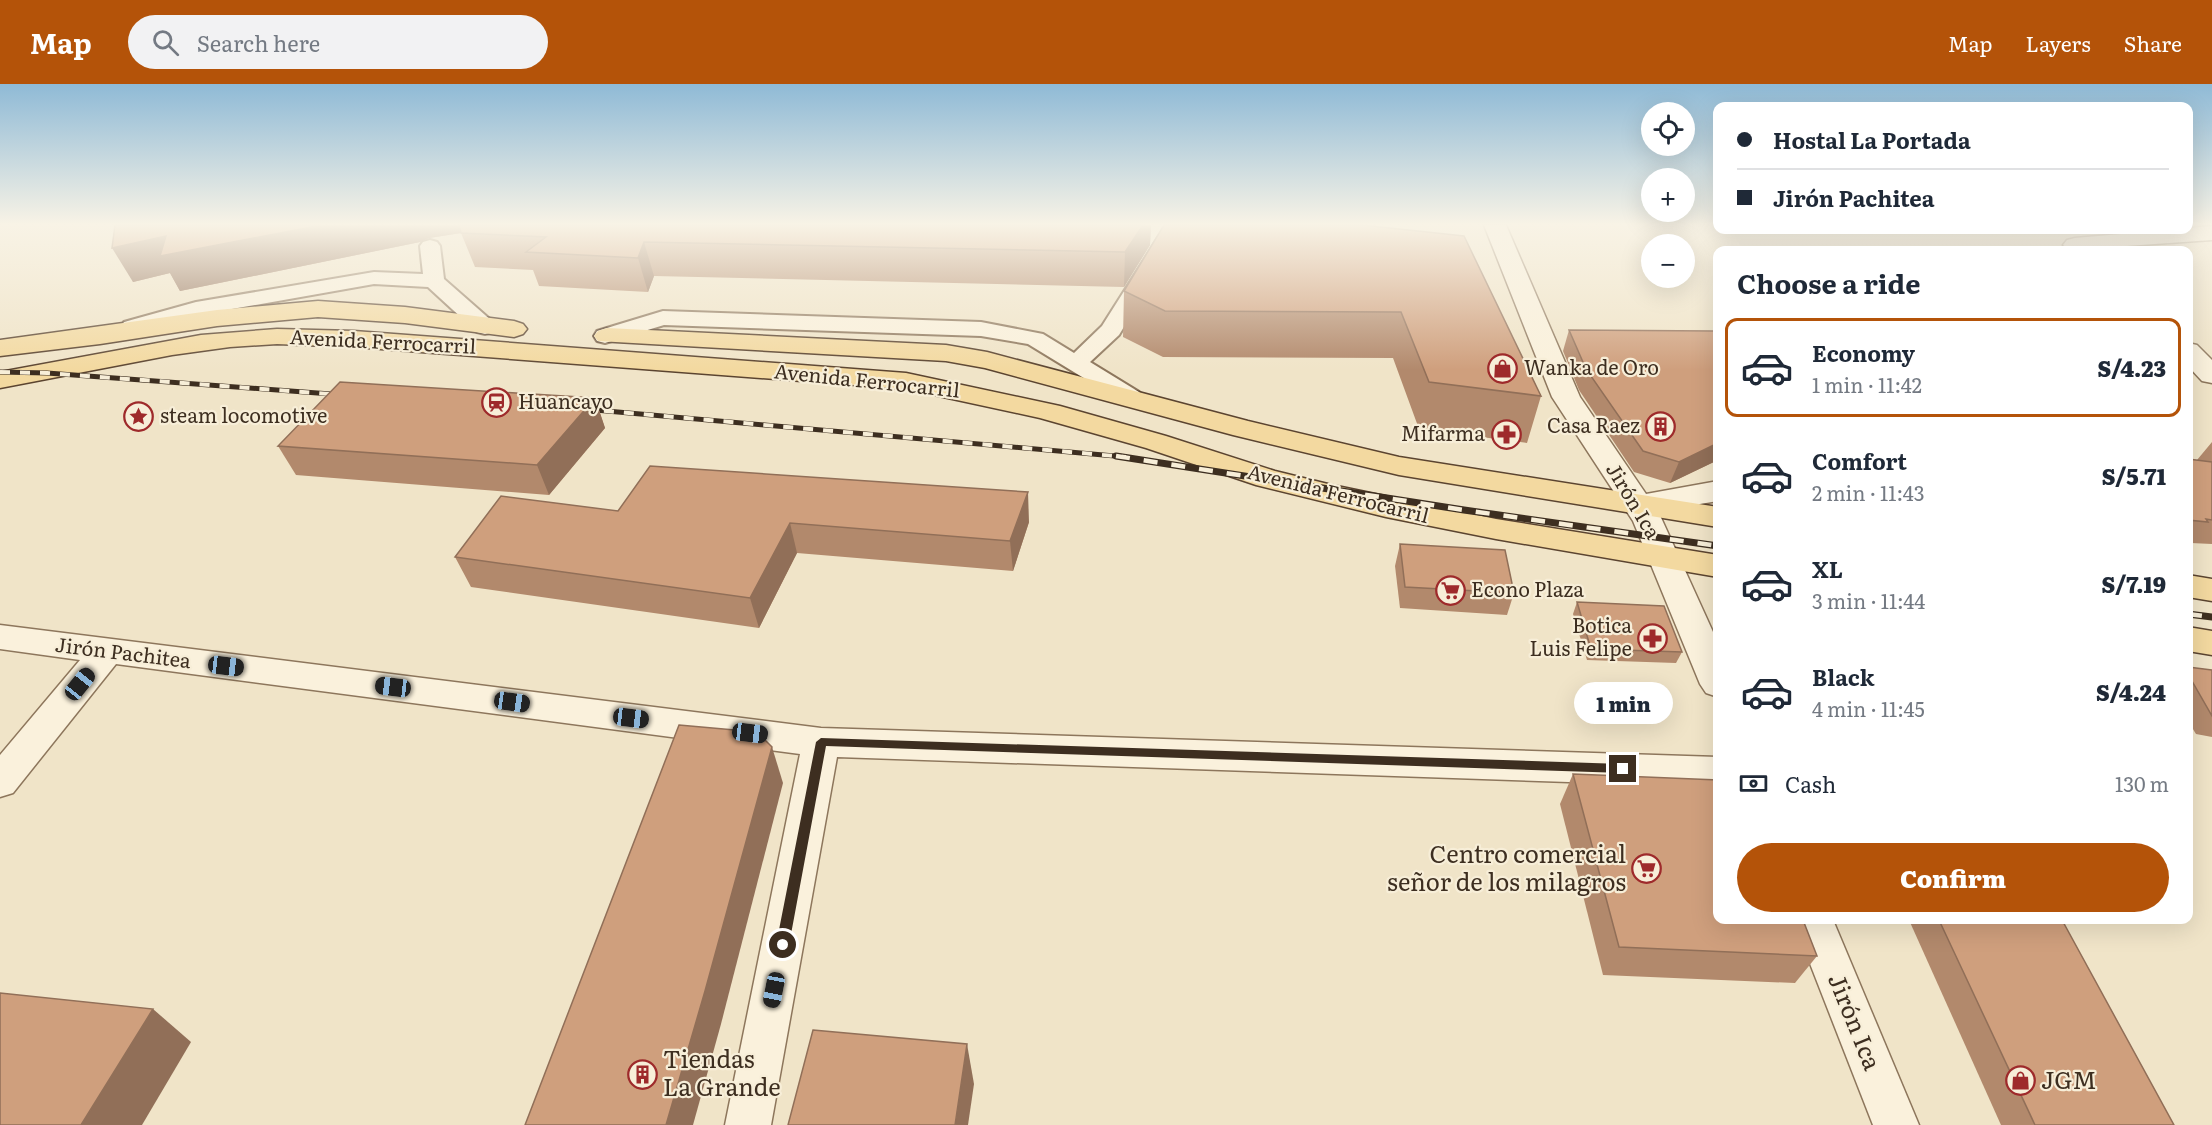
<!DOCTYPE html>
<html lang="en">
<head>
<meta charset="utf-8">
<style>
	body { margin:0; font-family:Literata,serif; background:#f2f2f3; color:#1f2937; height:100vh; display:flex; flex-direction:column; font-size:22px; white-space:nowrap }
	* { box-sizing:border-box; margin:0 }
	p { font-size:20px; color:#747a83 }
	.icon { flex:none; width:33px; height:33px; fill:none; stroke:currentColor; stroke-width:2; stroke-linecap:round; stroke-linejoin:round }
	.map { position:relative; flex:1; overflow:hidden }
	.drawer { position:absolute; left:1713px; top:162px; width:480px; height:678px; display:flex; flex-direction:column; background:#fff; border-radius:12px; box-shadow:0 6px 24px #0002 }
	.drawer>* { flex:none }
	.hud { position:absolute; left:1713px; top:18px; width:480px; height:132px; border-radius:12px; box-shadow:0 6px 24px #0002; display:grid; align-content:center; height:132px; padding:0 24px; background:#fff }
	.fabs { position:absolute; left:1641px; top:18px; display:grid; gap:12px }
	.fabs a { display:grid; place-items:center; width:54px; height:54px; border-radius:50%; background:#fff; box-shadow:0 6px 24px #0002; font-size:30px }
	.end { position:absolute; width:27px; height:27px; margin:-14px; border:8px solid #3d2e20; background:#fff; box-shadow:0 0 0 3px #fff }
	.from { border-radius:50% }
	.bubble { position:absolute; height:42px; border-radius:21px; background:#fff; box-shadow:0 6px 24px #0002; font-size:20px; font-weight:800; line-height:42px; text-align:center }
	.car { position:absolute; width:18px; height:36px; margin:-18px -9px; border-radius:8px; box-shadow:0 0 4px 2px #0007; background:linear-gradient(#222 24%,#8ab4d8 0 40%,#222 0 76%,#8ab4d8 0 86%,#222 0) }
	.hud b { display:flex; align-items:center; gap:21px; height:57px; font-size:22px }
	.hud b+b { border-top:2px solid #e0e1e3 }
	.hud i { width:15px; height:15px; background:#1f2937 }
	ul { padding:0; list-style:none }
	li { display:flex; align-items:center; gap:18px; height:99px; margin:0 12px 9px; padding:0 12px; border:3px solid transparent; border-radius:12px }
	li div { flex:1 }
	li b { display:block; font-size:22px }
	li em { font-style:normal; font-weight:800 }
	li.on { border-color:#b45309 }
	li>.icon { width:54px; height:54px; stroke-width:1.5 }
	h2 { padding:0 24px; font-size:27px; line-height:72px }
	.pay { display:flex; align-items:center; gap:15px; height:66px; padding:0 24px; font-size:22px }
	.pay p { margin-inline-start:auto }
	.button { display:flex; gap:12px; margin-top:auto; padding:12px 24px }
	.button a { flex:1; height:69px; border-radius:36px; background:#b45309; color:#fff; font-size:24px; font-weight:800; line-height:69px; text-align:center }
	header { display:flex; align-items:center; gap:36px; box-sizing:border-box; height:84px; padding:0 30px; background:#b45309; color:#fff }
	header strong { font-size:28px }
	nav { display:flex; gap:33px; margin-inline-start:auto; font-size:21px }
	.search { width:420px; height:54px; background:#f2f2f3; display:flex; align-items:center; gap:15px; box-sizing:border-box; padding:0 21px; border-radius:33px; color:#747a83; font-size:22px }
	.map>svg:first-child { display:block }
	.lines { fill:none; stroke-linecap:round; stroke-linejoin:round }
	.lane-casing { stroke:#8d765c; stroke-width:4 }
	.street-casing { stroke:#8d765c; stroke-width:3 }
	.primary-casing { stroke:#5b4430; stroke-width:3 }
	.lane { fill:#faf1dc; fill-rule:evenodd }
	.street { fill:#faf1dc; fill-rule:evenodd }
	.primary { fill:#f3d9a0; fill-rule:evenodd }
	.rail-far1-casing { stroke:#3d2e20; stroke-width:5 }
	.rail-casing { stroke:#3d2e20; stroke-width:7 }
	.rail-far1 { stroke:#f7eed8; stroke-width:4; stroke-dasharray:10; stroke-linecap:butt }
	.rail { stroke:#f7eed8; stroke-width:4.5; stroke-dasharray:14; stroke-linecap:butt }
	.wall { fill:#b2896c }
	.shaded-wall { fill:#916f58 }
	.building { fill:#cf9f7d; stroke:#916f58; stroke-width:1.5 }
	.route { fill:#3d2e20 }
	.labels { text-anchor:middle; stroke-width:4.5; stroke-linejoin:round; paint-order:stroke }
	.street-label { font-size:20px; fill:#3d2e20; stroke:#f7eed8 }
	.poi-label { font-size:20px; fill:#3d2e20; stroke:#f7eed8; text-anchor:start }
	.near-poi-label { font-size:24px; fill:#3d2e20; stroke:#f7eed8; text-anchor:start }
	.near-street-label { font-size:24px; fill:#3d2e20; stroke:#f7eed8 }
</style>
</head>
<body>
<header>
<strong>Map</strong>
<div class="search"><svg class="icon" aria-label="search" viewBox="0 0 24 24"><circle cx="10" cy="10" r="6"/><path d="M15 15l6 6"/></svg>Search here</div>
<nav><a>Map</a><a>Layers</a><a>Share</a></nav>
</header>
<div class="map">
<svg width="2212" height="1041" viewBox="0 0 2212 1041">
	<rect width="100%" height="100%" fill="#f0e4c8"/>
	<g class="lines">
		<defs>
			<g id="lane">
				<path d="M 1166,141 L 1186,141 L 1119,251 L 1090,278 L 1139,308 L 1143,313 L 1139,318 L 1131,320 L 1123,318 L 1028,260 L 981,252 L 664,241 L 605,259 L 597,257 L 594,252 L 597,247 L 663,227 L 981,238 L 1043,250 L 1074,269 L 1102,242 Z"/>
				<path d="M 430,156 L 437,158 L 440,162 L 444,195 L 493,238 L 496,243 L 493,248 L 485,250 L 477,248 L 428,203 L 374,200 L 198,231 L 132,250 L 124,248 L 121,243 L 124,238 L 196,218 L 374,188 L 423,190 L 420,162 L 423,158 Z"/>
			</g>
			<g id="street">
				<path d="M 1484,141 L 1506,141 L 1580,313 L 1646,410 L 1718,397 L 1718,417 L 1658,427 L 1718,559 L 1718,613 L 1706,609 L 1700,600 L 1633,437 L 1552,313 Z"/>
				<path d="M 2212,142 L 2212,156 L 2069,166 L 2063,161 L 2067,156 L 2075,154 Z"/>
				<path d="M 2188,259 L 2197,261 L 2212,276 L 2212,299 L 2202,297 L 2188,282 Z"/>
				<path d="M 0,541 L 821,644 L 1718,673 L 1718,703 L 837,673 L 771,1041 L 725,1041 L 800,670 L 116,580 L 13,709 L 0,713 L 0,671 L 80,576 L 0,565 Z"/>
				<path d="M 1793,836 L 1833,836 L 1919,1041 L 1873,1041 Z"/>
			</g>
			<g id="primary">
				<path d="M 318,217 L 405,223 L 514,237 L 523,240 L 527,245 L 523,250 L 514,253 L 405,239 L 318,233 L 217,242 L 100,260 L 0,272 L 0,256 L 217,226 Z"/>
				<path d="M 607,244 L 946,261 L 987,268 L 1248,337 L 1399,373 L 1718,423 L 1718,443 L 1399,391 L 1233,351 L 985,284 L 946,277 L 598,257 L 594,252 L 598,247 Z"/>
				<path d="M 277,245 L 354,247 L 906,289 L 1060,322 L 1166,352 L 1275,387 L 1332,401 L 1496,435 L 1718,471 L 1718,493 L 1496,455 L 1386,433 L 1256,401 L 1146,364 L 1040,334 L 906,305 L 354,263 L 277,260 L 230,263 L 172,271 L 0,304 L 0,288 L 201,251 Z"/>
				<path d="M 2188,491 L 2212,495 L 2212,517 L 2188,513 Z"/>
				<path d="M 2188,543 L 2212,547 L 2212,571 L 2188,567 Z"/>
			</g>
		</defs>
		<use href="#lane" class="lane-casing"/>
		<use href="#street" class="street-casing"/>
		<use href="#primary" class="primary-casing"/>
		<use href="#lane" class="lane"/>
		<use href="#street" class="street"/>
		<use href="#primary" class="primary"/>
		<defs>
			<g id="rail-far1">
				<path d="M 0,288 L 47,289 L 344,311"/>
				<path d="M 584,325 L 1126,373"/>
			</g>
			<g id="rail">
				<path d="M 1116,372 L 1464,426 L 1718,462"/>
				<path d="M 2188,530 L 2212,533"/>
			</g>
		</defs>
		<use href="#rail-far1" class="rail-far1-casing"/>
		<use href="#rail" class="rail-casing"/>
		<use href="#rail-far1" class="rail-far1"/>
		<use href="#rail" class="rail"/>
	</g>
	<g class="wall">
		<path d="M 115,141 L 1151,141 L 1150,161 L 1124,203 L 654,192 L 648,208 L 539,202 L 533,186 L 475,183 L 461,149 L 429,154 L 420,158 L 180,207 L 170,189 L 133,198 Z"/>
		<path d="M 1362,141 L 1541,312 L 1527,359 L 1419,345 L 1393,274 L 1163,273 L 1123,253 L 1124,207 Z"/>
		<path d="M 1569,246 L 1718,250 L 1718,376 L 1670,399 L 1634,388 L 1579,306 L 1563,267 Z"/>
		<path d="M 595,314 L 605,344 L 549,411 L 296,391 L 278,362 Z"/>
		<path d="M 2212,358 L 2212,460 L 2191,459 L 2188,461 L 2188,375 L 2197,376 Z"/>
		<path d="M 618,427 L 1029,438 L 1013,487 L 797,469 L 759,544 L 471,503 L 455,473 Z"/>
		<path d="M 1400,460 L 1514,509 L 1507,531 L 1400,524 L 1395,482 Z"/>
		<path d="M 1577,518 L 1682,568 L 1676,579 L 1587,576 L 1573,530 Z"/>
		<path d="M 2188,583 L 2212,586 L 2212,653 L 2196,650 L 2188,637 Z"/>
		<path d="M 1573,690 L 1817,872 L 1795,899 L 1603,891 L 1560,720 Z"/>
		<path d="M 1909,836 L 2062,836 L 2174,1041 L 2001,1041 Z"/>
	</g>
	<g class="shaded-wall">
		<path d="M 322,141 L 463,141 L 461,149 L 429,154 L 420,158 L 180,207 L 170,189 L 133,198 L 112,164 L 166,152 Z"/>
		<path d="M 1143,141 L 1151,141 L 1150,161 L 1124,203 L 1125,168 Z"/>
		<path d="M 644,158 L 654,192 L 648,208 L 638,174 Z"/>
		<path d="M 595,314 L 605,344 L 549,411 L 537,381 Z"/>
		<path d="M 1718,359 L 1718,376 L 1670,399 L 1679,378 Z"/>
		<path d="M 1028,408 L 1029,438 L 1013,487 L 1010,457 Z"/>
		<path d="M 790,439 L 797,469 L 759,544 L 750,514 Z"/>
		<path d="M 772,663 L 783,699 L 721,940 L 693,1041 L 666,1041 Z"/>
		<path d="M 153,925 L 191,958 L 142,1041 L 81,1041 Z"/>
		<path d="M 967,960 L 974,1000 L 968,1041 L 955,1041 Z"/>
	</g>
	<g class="building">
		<path d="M 115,141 L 322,141 L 160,172 L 166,152 L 112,164 Z"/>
		<path d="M 459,141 L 1143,141 L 1125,168 L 644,158 L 638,174 L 526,168 L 546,153 L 461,149 Z"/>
		<path d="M 1164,141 L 1362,141 L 1464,152 L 1541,312 L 1429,298 L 1401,228 L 1165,227 L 1124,207 Z"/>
		<path d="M 1569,246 L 1715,247 L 1718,250 L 1718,359 L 1679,378 L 1643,367 L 1586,285 Z"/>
		<path d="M 340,298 L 595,314 L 537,381 L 278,362 Z"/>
		<path d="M 2188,375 L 2212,378 L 2212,436 L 2206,435 L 2208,438 L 2188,436 Z"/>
		<path d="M 650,382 L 1028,408 L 1010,457 L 790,439 L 750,514 L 455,473 L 501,412 L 618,427 Z"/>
		<path d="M 1400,460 L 1505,466 L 1514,509 L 1405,503 Z"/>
		<path d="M 1577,518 L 1664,522 L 1682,568 L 1591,565 Z"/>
		<path d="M 2188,583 L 2212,586 L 2212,632 L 2188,590 Z"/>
		<path d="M 679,641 L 757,648 L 772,663 L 705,907 L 666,1041 L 525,1041 Z"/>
		<path d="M 1573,690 L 1718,696 L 1718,836 L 1803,836 L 1817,872 L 1619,863 Z"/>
		<path d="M 1939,836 L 2062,836 L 2174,1041 L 2035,1041 Z"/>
		<path d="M 0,909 L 153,925 L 81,1041 L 0,1041 Z"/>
		<path d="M 813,946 L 967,960 L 955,1041 L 788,1041 Z"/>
	</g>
	<linearGradient id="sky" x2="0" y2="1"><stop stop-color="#8fbad6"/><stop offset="0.49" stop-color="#f8f3e6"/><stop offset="1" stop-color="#f8f3e6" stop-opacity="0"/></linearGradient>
	<rect width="2212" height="286" fill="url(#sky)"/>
	<path class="route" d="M 821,654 L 1623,680 L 1629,685 L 1623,689 L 826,662 L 789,861 L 783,866 L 776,861 L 816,658 Z"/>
	<defs>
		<symbol id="shop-ring" viewBox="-11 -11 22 22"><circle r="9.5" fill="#f7eed8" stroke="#9e2a2b" stroke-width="1.5"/><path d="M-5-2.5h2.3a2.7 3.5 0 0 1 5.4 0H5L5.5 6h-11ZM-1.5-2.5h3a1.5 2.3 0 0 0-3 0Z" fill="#9e2a2b"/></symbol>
		<symbol id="station-ring" viewBox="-11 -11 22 22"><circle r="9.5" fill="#f7eed8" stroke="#9e2a2b" stroke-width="1.5"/><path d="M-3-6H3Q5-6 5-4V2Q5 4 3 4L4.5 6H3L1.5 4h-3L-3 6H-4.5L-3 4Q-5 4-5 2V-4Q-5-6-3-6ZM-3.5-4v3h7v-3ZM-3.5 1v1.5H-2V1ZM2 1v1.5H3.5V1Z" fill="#9e2a2b"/></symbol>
		<symbol id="sight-ring" viewBox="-11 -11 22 22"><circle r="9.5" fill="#f7eed8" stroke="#9e2a2b" stroke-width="1.5"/><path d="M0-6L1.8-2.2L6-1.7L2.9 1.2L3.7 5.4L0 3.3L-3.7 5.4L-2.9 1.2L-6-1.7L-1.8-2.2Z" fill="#9e2a2b"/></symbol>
		<symbol id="building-ring" viewBox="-11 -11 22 22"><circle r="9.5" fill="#f7eed8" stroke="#9e2a2b" stroke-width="1.5"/><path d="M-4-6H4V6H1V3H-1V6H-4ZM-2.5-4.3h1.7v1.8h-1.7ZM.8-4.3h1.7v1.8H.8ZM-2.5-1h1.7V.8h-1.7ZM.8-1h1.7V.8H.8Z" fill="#9e2a2b"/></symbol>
		<symbol id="pharmacy-ring" viewBox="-11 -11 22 22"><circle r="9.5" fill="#f7eed8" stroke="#9e2a2b" stroke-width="1.5"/><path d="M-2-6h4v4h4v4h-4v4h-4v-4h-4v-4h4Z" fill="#9e2a2b"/></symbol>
		<symbol id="supermarket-ring" viewBox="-11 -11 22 22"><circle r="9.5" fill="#f7eed8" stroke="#9e2a2b" stroke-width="1.5"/><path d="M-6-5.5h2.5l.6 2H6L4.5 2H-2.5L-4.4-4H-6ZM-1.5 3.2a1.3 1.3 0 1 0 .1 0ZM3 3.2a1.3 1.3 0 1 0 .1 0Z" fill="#9e2a2b"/></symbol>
	</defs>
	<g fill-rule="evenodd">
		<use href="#shop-ring" x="1486" y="268" width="33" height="33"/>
		<use href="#station-ring" x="480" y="302" width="33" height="33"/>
		<use href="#sight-ring" x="122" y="316" width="33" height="33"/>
		<use href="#building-ring" x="1644" y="326" width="33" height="33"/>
		<use href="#pharmacy-ring" x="1490" y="334" width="33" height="33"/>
		<use href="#supermarket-ring" x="1434" y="490" width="33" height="33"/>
		<use href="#pharmacy-ring" x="1636" y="538" width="33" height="33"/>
		<use href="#supermarket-ring" x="1630" y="768" width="33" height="33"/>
		<use href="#building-ring" x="626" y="974" width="33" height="33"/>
		<use href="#shop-ring" x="2004" y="980" width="33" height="33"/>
	</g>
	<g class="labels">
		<g class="street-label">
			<text transform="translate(383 258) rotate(3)" y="7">Avenida Ferrocarril</text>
			<text transform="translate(867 297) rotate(6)" y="7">Avenida Ferrocarril</text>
			<text transform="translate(1338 410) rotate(14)" y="7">Avenida Ferrocarril</text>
			<text transform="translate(1633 417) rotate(59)" y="7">Jirón Ica</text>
			<text transform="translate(123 569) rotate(7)" y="7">Jirón Pachitea</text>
		</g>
		<g class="poi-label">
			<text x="1524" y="291">Wanka de Oro</text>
			<text x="518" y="325">Huancayo</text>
			<text x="160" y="339">steam locomotive</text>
			<text x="1640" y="349" text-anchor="end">Casa Raez</text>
			<text x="1485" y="357" text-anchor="end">Mifarma</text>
			<text x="1471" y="513">Econo Plaza</text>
			<text x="1632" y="549" text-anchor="end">Botica<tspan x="1632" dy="23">Luis Felipe</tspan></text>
		</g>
		<g class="near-poi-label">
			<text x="1626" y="779" text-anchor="end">Centro comercial<tspan x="1626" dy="28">señor de los milagros</tspan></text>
			<text x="663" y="984">Tiendas<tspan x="663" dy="28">La Grande</tspan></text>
			<text x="2041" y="1005">JGM</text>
		</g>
		<g class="near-street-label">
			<text transform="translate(1854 938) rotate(68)" y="8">Jirón Ica</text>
		</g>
	</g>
</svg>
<div class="fabs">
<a><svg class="icon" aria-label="locate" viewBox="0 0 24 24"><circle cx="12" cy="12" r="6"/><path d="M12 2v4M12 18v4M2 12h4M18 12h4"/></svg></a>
<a>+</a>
<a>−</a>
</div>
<i class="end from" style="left:783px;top:861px"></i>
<i class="end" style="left:1623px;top:685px"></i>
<div class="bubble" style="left:1574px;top:598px;width:99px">1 min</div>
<i class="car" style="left:226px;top:582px;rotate:97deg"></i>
<i class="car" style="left:80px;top:600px;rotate:39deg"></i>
<i class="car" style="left:393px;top:603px;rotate:277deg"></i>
<i class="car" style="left:512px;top:618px;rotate:98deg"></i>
<i class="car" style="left:631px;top:634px;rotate:97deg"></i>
<i class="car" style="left:750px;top:649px;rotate:97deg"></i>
<i class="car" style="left:774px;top:906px;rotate:191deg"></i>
<div class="hud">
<b><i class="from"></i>Hostal La Portada</b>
<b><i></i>Jirón Pachitea</b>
</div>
<section class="drawer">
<h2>Choose a ride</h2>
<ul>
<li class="on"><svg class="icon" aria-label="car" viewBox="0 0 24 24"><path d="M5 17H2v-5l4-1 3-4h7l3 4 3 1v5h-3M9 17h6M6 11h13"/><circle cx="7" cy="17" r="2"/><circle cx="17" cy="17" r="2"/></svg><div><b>Economy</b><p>1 min · 11:42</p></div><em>S/4.23</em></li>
<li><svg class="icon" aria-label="car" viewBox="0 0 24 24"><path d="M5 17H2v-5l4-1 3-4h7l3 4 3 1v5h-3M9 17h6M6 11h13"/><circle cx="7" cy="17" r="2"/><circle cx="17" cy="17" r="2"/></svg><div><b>Comfort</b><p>2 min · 11:43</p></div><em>S/5.71</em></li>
<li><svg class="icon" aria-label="car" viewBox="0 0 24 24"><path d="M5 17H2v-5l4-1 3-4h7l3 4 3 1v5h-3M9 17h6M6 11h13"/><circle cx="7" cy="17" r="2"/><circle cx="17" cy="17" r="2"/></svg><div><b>XL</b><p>3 min · 11:44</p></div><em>S/7.19</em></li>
<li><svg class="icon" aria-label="car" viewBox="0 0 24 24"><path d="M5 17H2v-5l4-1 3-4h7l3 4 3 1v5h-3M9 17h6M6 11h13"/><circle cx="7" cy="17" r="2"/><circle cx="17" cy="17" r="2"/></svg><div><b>Black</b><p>4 min · 11:45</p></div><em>S/4.24</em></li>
</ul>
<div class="pay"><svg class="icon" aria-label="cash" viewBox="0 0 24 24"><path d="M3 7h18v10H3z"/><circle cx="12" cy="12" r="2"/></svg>Cash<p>130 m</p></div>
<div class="button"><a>Confirm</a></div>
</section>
</div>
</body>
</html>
